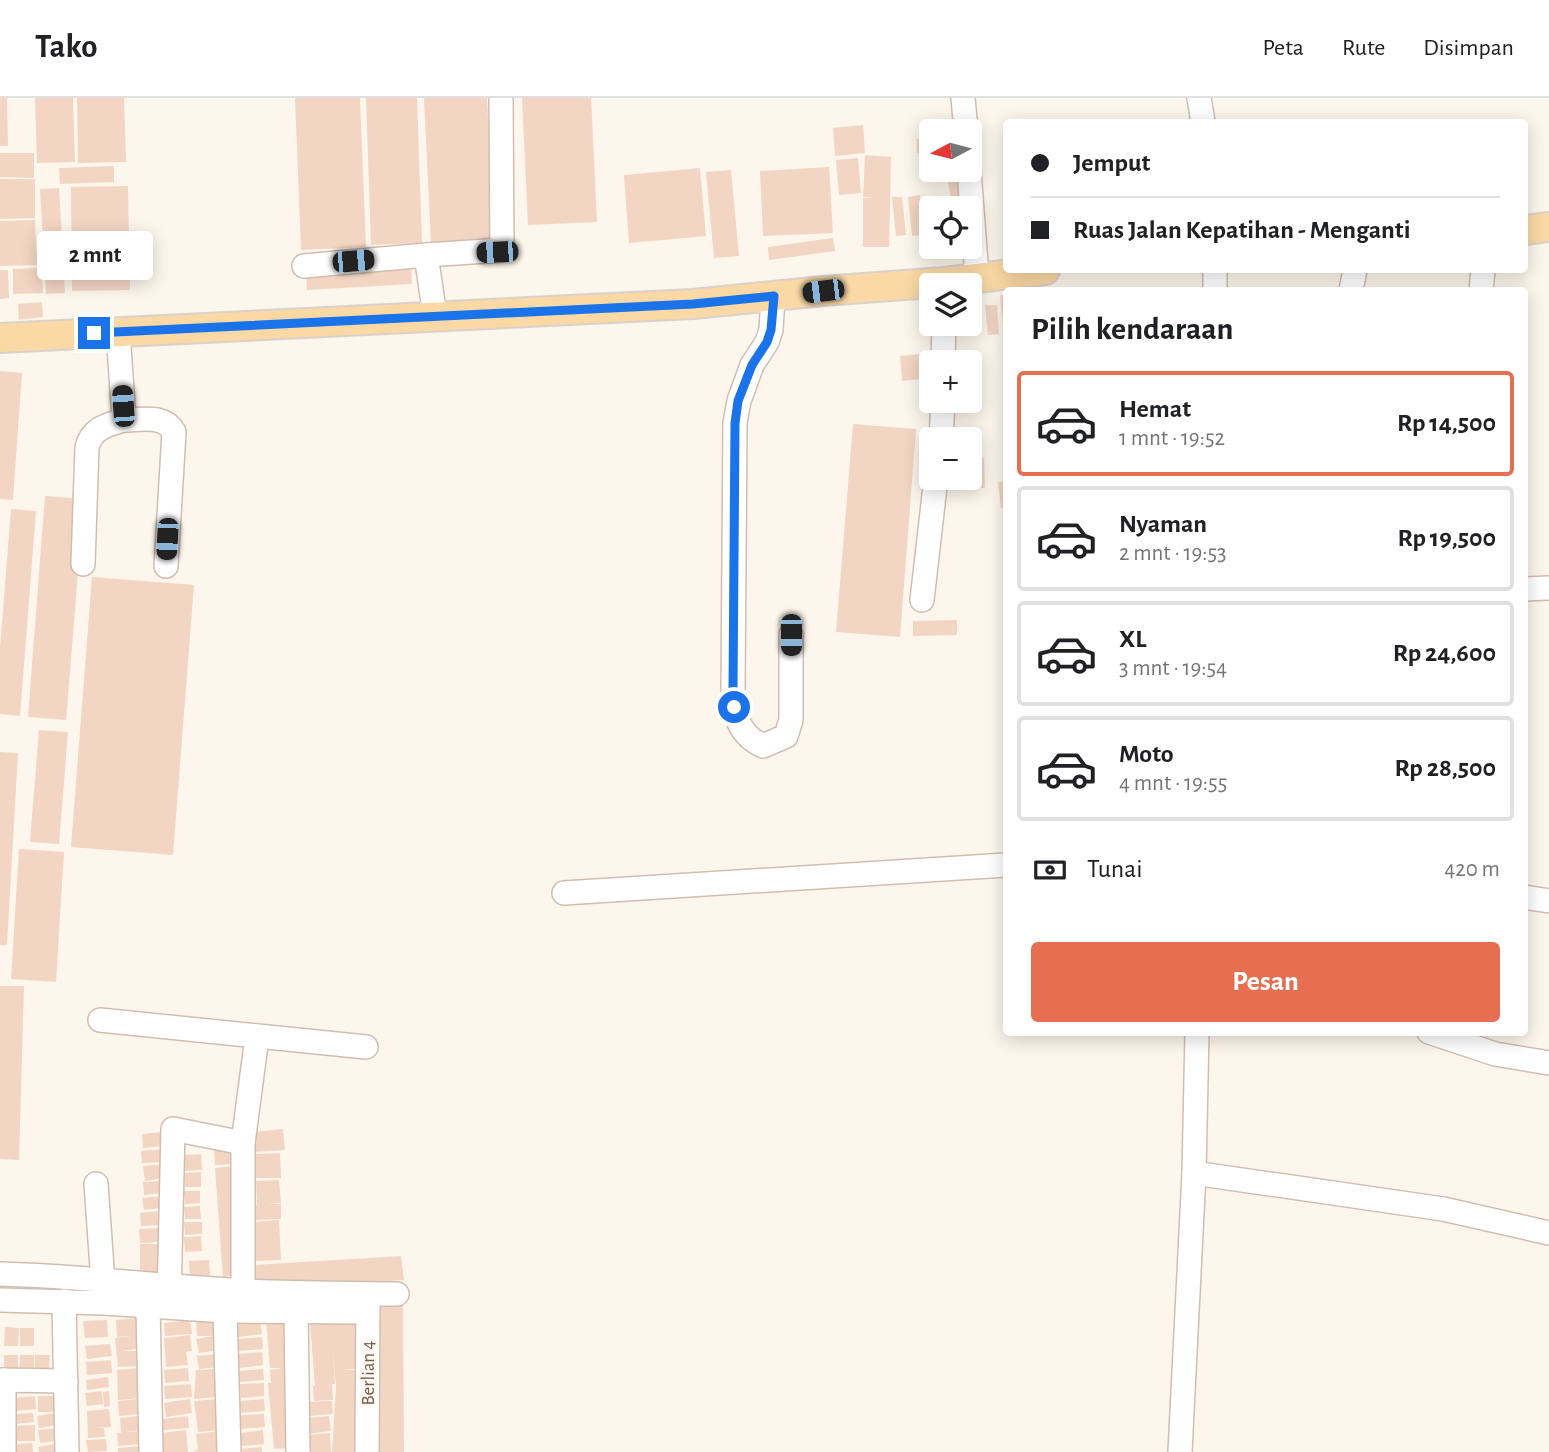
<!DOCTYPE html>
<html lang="id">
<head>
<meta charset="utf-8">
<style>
	body { margin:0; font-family:"Alegreya Sans",sans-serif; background:#f6f6f6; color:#202124; height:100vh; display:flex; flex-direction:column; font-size:26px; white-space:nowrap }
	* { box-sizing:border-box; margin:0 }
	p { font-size:23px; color:#757577 }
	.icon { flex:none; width:38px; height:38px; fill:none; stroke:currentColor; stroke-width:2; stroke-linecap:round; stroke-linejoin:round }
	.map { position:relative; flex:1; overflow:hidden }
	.details { position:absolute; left:1003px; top:189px; width:525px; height:749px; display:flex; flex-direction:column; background:#fff; border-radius:7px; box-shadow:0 4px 18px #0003 }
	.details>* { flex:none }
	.hud { position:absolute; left:1003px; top:21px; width:525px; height:154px; border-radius:7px; box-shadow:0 4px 18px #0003; display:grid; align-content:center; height:154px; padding:0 28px; background:#fff }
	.needle { width:46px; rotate:263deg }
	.buttons { position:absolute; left:919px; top:21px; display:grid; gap:14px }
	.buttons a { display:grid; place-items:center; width:63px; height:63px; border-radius:7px; background:#fff; box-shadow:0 4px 18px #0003; font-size:35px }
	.end { position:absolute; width:32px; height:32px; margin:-16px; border:9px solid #1a73e8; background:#fff; box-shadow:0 0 0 4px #fff }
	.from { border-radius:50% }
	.bubble { position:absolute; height:49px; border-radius:7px; background:#fff; box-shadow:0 4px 18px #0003; font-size:23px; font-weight:700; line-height:49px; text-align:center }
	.car { position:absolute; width:21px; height:42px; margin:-21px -10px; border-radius:9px; box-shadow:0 0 5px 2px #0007; background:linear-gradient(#222 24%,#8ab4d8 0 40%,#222 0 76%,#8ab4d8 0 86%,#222 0) }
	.hud b { display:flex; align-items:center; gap:24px; height:66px; font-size:26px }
	.hud b+b { border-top:2px solid #e0e0e0 }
	.hud i { width:18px; height:18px; background:#202124 }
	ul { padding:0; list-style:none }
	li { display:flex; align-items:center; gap:21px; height:105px; margin:0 14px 10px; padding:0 14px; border:4px solid #e0e0e0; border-radius:7px }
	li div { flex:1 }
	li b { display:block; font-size:26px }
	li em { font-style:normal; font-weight:700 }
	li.on { border-color:#e76f51 }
	li>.icon { width:63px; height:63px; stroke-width:1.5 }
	h2 { padding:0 28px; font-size:32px; line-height:84px }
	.pay { display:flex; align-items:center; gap:18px; height:77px; padding:0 28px; font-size:26px }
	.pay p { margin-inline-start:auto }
	.button { display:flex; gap:14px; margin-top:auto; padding:14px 28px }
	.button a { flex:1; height:80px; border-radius:7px; background:#e76f51; color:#fff; font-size:28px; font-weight:700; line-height:80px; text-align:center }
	header { display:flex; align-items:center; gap:42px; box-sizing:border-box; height:98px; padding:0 35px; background:#fff; border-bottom:2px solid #e0e0e0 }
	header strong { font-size:33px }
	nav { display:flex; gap:38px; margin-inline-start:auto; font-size:24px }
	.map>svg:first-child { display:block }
	.building { fill:#f3d5c3 }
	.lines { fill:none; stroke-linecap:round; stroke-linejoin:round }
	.minor-casing { stroke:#d1beb0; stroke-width:26 }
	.major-casing { stroke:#dad1cd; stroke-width:32 }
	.minor { stroke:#fff; stroke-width:23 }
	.major { stroke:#fbd9a5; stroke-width:28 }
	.route { stroke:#1a73e8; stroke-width:9 }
	.labels { text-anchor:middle; stroke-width:7; stroke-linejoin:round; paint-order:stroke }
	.street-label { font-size:19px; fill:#7a5c4d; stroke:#fffaf3 }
</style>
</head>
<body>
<header>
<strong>Tako</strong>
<nav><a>Peta</a><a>Rute</a><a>Disimpan</a></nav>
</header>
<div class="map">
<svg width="1549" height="1354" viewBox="0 0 1549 1354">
	<rect width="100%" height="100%" fill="#fdf6ec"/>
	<g class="building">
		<path d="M 0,0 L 7,0 L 8,48 L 0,48 Z"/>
		<path d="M 35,0 L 73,0 L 75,64 L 37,65 Z"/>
		<path d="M 77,0 L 124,0 L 126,64 L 78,65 Z"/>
		<path d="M 295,0 L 360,0 L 366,149 L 301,152 Z"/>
		<path d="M 366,0 L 417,0 L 422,145 L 371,147 Z"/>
		<path d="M 424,0 L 487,0 L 494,142 L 431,145 Z"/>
		<path d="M 522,0 L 591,0 L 597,124 L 528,127 Z"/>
		<path d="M 863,27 L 865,55 L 835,58 L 833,30 Z"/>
		<path d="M 931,40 L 931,54 L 917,55 L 917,41 Z"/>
		<path d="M 0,55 L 34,55 L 34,80 L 0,79 Z"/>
		<path d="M 865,57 L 891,59 L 889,149 L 863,149 L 863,100 L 876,100 L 863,99 Z"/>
		<path d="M 858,60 L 861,95 L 839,97 L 836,62 Z"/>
		<path d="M 114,68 L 114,84 L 60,86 L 59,70 Z"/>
		<path d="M 829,69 L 833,135 L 763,138 L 760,73 Z"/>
		<path d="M 700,70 L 706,138 L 629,145 L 624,77 Z"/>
		<path d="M 731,72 L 739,158 L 714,160 L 706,74 Z"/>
		<path d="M 965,74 L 969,99 L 951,101 L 947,77 Z"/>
		<path d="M 0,81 L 35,81 L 35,120 L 0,121 Z"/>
		<path d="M 128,88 L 130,192 L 72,193 L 71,89 Z"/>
		<path d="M 59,90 L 65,195 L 46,196 L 40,91 Z"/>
		<path d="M 920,97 L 924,137 L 912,138 L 908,99 Z"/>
		<path d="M 892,99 L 902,99 L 906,137 L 896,138 Z"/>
		<path d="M 946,100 L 947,110 L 938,110 L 937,101 Z"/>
		<path d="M 934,101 L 934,110 L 931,110 L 931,137 L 928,137 L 924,102 Z"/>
		<path d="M 35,122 L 37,167 L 0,168 L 0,123 Z"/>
		<path d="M 833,140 L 835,153 L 769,162 L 768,149 Z"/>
		<path d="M 411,168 L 412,186 L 307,192 L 306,174 Z"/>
		<path d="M 42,170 L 43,195 L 13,196 L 13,171 Z"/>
		<path d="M 0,172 L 8,172 L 9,200 L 0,201 Z"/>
		<path d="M 1006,196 L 1006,238 L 1004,238 L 1000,197 Z"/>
		<path d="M 42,204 L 43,219 L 19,222 L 18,206 Z"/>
		<path d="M 985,207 L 997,207 L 999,236 L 988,237 Z"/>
		<path d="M 931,255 L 931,280 L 902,283 L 900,258 Z"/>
		<rect x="970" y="272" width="7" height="30"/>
		<path d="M 0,273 L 22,275 L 13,402 L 0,401 Z"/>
		<path d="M 853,326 L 916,331 L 900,539 L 836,534 Z"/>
		<path d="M 984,360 L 985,390 L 962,390 L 961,380 L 970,380 L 970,361 Z"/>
		<path d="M 1006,383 L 1006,410 L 1001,410 L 998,384 Z"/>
		<path d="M 45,398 L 84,401 L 66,622 L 28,619 Z"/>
		<path d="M 11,411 L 36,413 L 20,618 L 0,616 L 0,551 Z"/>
		<path d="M 92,479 L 194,487 L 173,757 L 71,749 Z"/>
		<path d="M 957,522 L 957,537 L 913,538 L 913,523 Z"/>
		<path d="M 39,632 L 68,634 L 59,746 L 30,744 Z"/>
		<path d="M 0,654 L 18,655 L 7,847 L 0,847 Z"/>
		<path d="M 19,751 L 64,754 L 56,884 L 11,881 Z"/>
		<path d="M 0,888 L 24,888 L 19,1062 L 0,1061 Z"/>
		<path d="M 283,1031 L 285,1052 L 255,1054 L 254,1034 Z"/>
		<path d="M 162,1034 L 163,1048 L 143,1050 L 142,1036 Z"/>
		<path d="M 163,1051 L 164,1064 L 142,1065 L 141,1053 Z"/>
		<path d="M 233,1051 L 233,1066 L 215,1067 L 214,1052 Z"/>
		<path d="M 280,1055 L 281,1080 L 256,1080 L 255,1056 Z"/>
		<path d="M 201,1056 L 202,1072 L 184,1073 L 183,1057 Z"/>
		<path d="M 163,1066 L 164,1080 L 145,1083 L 143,1068 Z"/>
		<path d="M 232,1068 L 238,1177 L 223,1179 L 215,1070 Z"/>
		<path d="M 201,1074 L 201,1089 L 185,1089 L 184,1075 Z"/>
		<path d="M 279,1082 L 281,1105 L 267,1106 L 281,1106 L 281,1121 L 252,1122 L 251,1107 L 257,1107 L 256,1083 Z"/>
		<path d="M 161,1083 L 162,1095 L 144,1097 L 143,1084 Z"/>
		<path d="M 184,1093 L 200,1093 L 200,1105 L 185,1106 Z"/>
		<path d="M 161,1098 L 162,1110 L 144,1112 L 142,1100 Z"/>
		<path d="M 200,1108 L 201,1121 L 185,1121 L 184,1109 Z"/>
		<path d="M 159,1113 L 160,1127 L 141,1128 L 140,1115 Z"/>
		<path d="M 279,1122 L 281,1162 L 253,1163 L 251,1124 Z"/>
		<path d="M 184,1124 L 202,1124 L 202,1136 L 185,1137 Z"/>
		<path d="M 159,1130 L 159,1144 L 140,1145 L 139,1131 Z"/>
		<path d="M 201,1138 L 202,1153 L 185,1154 L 184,1139 Z"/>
		<path d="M 140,1146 L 158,1146 L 159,1175 L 140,1175 Z"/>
		<path d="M 401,1158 L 404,1182 L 256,1191 L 254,1167 Z"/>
		<path d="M 209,1162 L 210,1177 L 190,1178 L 189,1163 Z"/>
		<path d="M 403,1207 L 404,1354 L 379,1354 L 379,1208 Z"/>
		<path d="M 140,1220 L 143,1250 L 122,1253 L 141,1253 L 142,1268 L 118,1269 L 115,1240 L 131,1238 L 117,1239 L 116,1222 Z"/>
		<path d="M 217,1221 L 220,1252 L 199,1255 L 196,1241 L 214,1238 L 197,1238 L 196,1223 Z"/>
		<path d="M 288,1221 L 292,1350 L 274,1351 L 268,1285 L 271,1285 L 270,1272 L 282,1270 L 270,1270 L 266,1223 Z"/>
		<path d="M 355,1221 L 360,1270 L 343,1272 L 357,1272 L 358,1354 L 332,1354 L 336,1289 L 333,1252 L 335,1286 L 332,1286 L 333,1302 L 314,1303 L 313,1288 L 315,1288 L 310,1225 Z"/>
		<path d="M 107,1222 L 108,1239 L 85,1240 L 83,1223 Z"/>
		<path d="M 190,1222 L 192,1236 L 165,1238 L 164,1225 Z"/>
		<path d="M 260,1222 L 262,1236 L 238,1239 L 237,1225 Z"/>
		<path d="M 5,1229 L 19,1230 L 18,1248 L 4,1248 Z"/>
		<rect x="20" y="1230" width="14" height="18"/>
		<path d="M 190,1237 L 192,1253 L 186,1254 L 188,1267 L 166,1269 L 164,1240 Z"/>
		<path d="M 262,1239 L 263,1251 L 239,1253 L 238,1241 Z"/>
		<path d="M 110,1246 L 112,1258 L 87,1261 L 85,1248 Z"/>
		<path d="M 262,1254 L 263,1267 L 239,1270 L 238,1256 Z"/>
		<path d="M 218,1256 L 219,1269 L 199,1271 L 197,1258 Z"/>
		<rect x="4" y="1257" width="14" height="18"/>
		<path d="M 20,1257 L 34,1257 L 34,1275 L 19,1275 Z"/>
		<path d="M 35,1257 L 50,1257 L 49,1276 L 35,1275 Z"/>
		<path d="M 111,1262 L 112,1275 L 87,1277 L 86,1264 Z"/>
		<path d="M 140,1270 L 142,1300 L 118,1302 L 117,1272 Z"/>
		<path d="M 188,1270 L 189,1283 L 165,1285 L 164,1272 Z"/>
		<path d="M 216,1271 L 217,1299 L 194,1301 L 196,1272 Z"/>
		<path d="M 263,1271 L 264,1282 L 240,1284 L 239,1273 Z"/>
		<path d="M 108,1279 L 109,1289 L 87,1292 L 86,1282 Z"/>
		<path d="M 264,1285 L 264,1298 L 241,1300 L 240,1286 Z"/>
		<path d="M 191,1286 L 192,1299 L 165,1301 L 164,1288 Z"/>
		<path d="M 102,1293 L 103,1306 L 87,1308 L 85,1295 Z"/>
		<path d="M 109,1293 L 110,1308 L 104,1309 L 103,1294 Z"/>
		<path d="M 35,1298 L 36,1311 L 15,1313 L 14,1300 Z"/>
		<rect x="38" y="1298" width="23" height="16"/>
		<path d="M 139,1301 L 141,1316 L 119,1318 L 118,1303 Z"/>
		<path d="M 190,1301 L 192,1315 L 166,1319 L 164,1305 Z"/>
		<path d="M 218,1301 L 221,1332 L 198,1334 L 194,1303 Z"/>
		<path d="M 264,1301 L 265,1313 L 240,1315 L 240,1303 Z"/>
		<path d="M 332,1303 L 333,1316 L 308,1318 L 307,1304 Z"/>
		<path d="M 109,1311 L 111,1329 L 96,1330 L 104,1330 L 105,1339 L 88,1340 L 87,1313 Z"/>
		<path d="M 61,1314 L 63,1326 L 39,1330 L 37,1318 Z"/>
		<path d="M 33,1315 L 34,1324 L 16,1326 L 15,1316 Z"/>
		<path d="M 264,1316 L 265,1329 L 240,1331 L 239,1317 Z"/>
		<path d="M 140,1318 L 142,1332 L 124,1334 L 141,1333 L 143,1346 L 118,1348 L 117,1335 L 121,1335 L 120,1320 Z"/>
		<path d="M 188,1318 L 189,1330 L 163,1332 L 162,1321 Z"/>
		<path d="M 329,1318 L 331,1333 L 307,1336 L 305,1320 Z"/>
		<path d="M 35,1327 L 35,1343 L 14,1343 L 14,1328 Z"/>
		<path d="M 61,1330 L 63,1342 L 40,1345 L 38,1332 Z"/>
		<path d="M 186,1332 L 188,1354 L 163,1354 L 161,1335 Z"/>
		<path d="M 263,1332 L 264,1346 L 242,1348 L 240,1335 Z"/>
		<path d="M 220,1333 L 221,1349 L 217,1349 L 218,1354 L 193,1354 L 198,1352 L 196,1336 Z"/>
		<path d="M 330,1335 L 331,1354 L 308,1354 L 307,1337 Z"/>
		<path d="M 106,1341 L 107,1353 L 88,1354 L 86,1342 Z"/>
		<path d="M 32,1345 L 33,1354 L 16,1354 L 15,1346 Z"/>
		<path d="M 60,1345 L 62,1354 L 39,1354 L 38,1349 Z"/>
		<path d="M 142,1348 L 143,1354 L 118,1354 L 118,1350 Z"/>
		<path d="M 262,1349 L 262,1354 L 243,1354 L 242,1351 Z"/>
	</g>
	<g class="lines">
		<defs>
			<g id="minor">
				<path d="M 963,0 L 966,33"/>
				<path d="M 1199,0 L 1203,24"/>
				<path d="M 969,72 L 977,179"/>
				<path d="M 426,157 L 502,152 L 501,0"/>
				<path d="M 304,168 L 426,157 L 435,218"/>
				<path d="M 1215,192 L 1215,172"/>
				<path d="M 1351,192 L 1355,172"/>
				<path d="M 1481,192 L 1483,172"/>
				<path d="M 773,198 L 771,232 L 767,244 L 752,267 L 739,303 L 735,325 L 733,593 C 736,620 738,636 763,648 L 786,638 L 791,622 L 791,537"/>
				<path d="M 943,264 L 944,226"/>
				<path d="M 124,322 C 142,322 164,316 174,334 L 166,468"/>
				<path d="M 941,341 L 943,303"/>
				<path d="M 83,466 L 87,349 C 92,330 107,327 124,322 L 118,234"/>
				<path d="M 1524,491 L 1549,490"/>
				<path d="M 922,502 L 936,380"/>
				<path d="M 564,795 L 1006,767"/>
				<path d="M 1524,799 L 1549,803"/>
				<path d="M 100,922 L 366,949"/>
				<path d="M 1429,934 L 1495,956 L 1549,965"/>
				<path d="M 1194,1075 L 1443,1111 L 1549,1135"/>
				<path d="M 96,1086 L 104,1198"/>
				<path d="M 0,1176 C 82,1178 164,1189 247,1193 C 297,1196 347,1195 397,1196"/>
				<path d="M 0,1202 L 104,1205 L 225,1213 L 367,1214"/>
				<path d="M 169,1202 L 173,1031 L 243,1045"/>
				<path d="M 64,1203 L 67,1354"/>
				<path d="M 243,1206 L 243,1045 L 257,939"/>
				<path d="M 148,1208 L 151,1354"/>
				<path d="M 225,1213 L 229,1354"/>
				<path d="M 296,1214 L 298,1354"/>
				<path d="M 0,1282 L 66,1283"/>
				<path d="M 4,1354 L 4,1282"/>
				<path d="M 367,1354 L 368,1199"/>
				<path d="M 1180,1354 L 1194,1075 L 1197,934"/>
			</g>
			<g id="major">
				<path d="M 1524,132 L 1549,129"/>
				<path d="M 0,240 L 693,206 L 823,193 L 944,184 L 1045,172"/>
			</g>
		</defs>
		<use href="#minor" class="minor-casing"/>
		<use href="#major" class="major-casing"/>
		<use href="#minor" class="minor"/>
		<use href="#major" class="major"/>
	</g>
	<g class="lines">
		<path class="route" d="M 94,235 L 693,206 L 774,198 L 771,232 L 767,244 L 752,267 L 738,303 L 735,325 L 733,593 L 734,609"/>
	</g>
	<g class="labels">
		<g class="street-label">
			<text transform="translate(367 1275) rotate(-90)" y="7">Berlian 4</text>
		</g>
	</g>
</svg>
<div class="buttons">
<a><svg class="needle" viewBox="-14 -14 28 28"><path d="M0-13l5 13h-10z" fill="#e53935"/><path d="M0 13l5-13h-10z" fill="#757577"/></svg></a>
<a><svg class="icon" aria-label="locate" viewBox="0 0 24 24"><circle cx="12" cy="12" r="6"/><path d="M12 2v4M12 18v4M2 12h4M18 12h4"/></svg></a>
<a><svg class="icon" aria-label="layers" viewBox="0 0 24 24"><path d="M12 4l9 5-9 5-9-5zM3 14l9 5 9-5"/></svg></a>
<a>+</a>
<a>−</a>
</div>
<i class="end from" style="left:734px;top:609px"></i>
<i class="end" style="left:94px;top:235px"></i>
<div class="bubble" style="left:37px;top:133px;width:116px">2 mnt</div>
<i class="car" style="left:497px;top:154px;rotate:268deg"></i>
<i class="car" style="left:353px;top:163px;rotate:85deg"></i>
<i class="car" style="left:823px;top:193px;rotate:263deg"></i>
<i class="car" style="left:123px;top:308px;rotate:356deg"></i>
<i class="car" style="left:167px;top:441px;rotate:183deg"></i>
<i class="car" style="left:791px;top:537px;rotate:180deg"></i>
<div class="hud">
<b><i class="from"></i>Jemput</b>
<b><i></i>Ruas Jalan Kepatihan - Menganti</b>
</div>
<section class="details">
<h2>Pilih kendaraan</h2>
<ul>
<li class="on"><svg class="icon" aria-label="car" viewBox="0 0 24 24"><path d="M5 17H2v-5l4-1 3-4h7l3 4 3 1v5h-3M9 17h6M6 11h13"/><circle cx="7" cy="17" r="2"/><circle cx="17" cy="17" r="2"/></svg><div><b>Hemat</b><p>1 mnt · 19:52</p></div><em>Rp 14,500</em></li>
<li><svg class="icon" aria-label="car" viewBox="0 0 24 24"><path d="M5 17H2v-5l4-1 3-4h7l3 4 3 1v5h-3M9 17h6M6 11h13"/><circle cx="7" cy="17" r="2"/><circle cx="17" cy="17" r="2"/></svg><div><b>Nyaman</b><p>2 mnt · 19:53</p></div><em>Rp 19,500</em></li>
<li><svg class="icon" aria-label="car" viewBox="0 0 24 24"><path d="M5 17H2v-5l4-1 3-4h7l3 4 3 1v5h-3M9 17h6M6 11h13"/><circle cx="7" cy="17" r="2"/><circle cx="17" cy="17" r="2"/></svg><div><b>XL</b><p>3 mnt · 19:54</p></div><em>Rp 24,600</em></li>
<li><svg class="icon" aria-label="car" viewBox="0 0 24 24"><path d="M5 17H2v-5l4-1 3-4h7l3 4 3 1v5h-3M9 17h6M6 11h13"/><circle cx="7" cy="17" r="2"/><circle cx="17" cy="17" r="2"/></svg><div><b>Moto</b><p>4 mnt · 19:55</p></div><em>Rp 28,500</em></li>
</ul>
<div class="pay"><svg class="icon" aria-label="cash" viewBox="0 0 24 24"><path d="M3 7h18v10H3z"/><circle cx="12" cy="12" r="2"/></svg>Tunai<p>420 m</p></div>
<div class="button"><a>Pesan</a></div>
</section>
</div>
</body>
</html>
